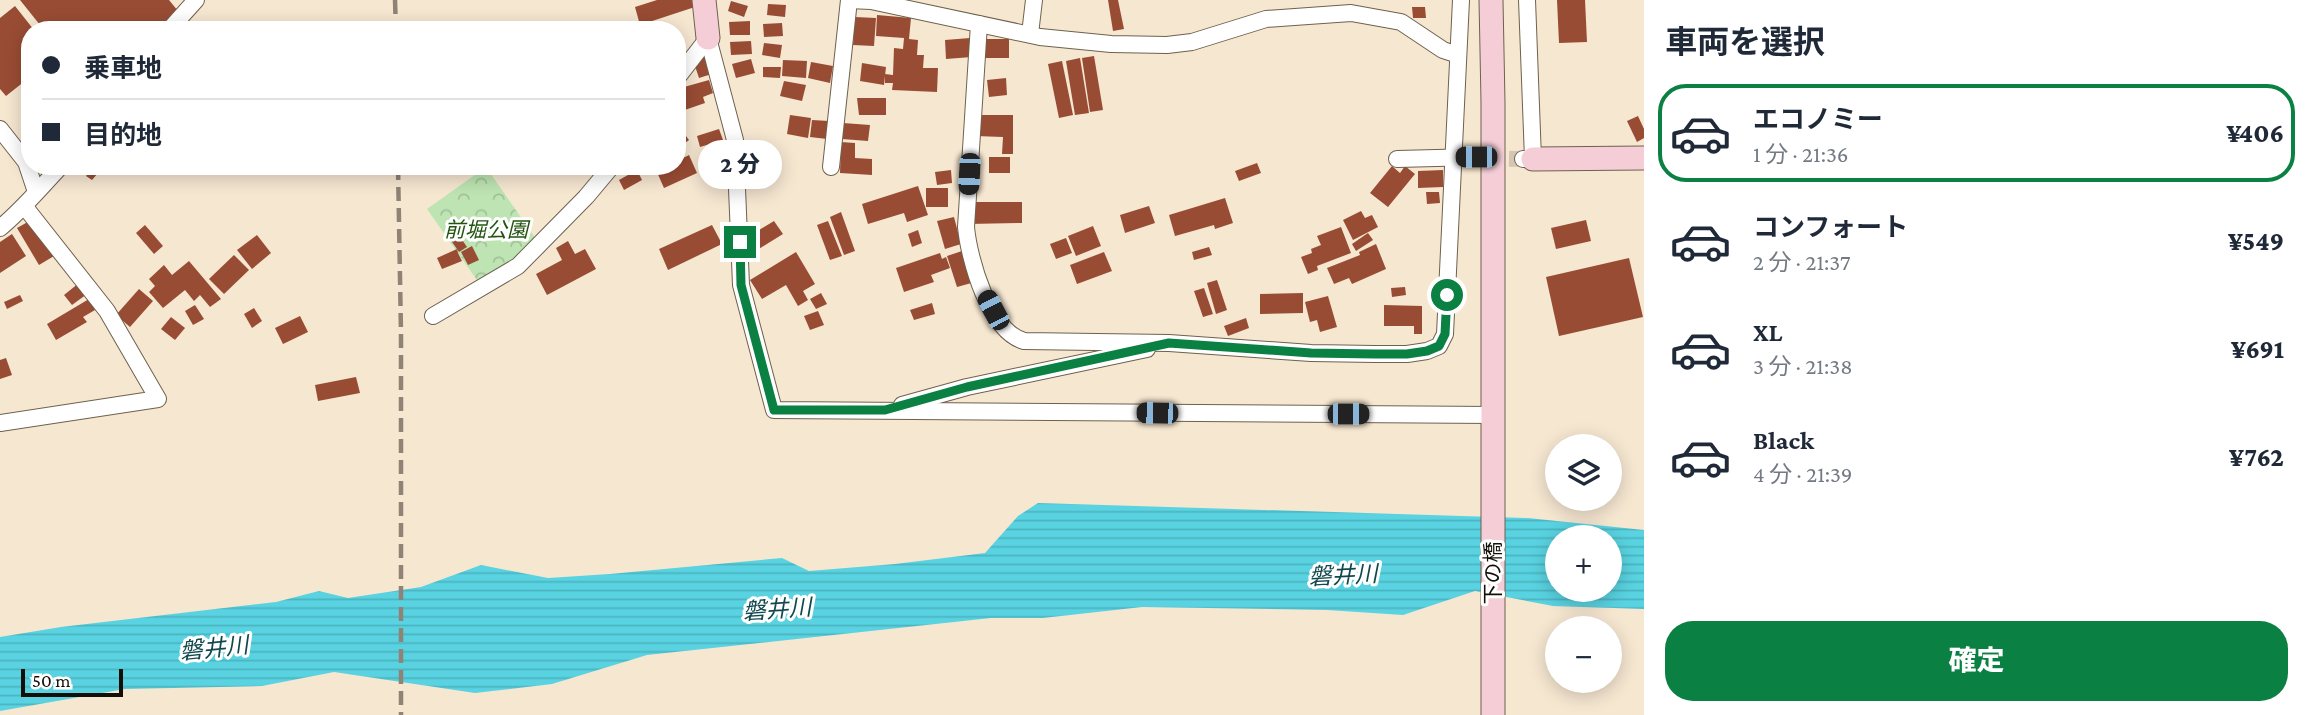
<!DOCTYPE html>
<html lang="ja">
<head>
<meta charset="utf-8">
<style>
	body { margin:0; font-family:"Crimson Pro","Noto Sans JP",serif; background:#f2f2f3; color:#1f2937; height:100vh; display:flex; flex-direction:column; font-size:26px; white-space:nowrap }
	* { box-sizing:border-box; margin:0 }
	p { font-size:23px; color:#747a83 }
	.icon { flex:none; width:38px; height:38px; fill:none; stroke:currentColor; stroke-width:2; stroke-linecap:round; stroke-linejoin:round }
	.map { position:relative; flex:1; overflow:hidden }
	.sheet { display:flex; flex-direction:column; background:#fff; width:665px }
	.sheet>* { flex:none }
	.top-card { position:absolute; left:21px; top:21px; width:665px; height:154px; border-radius:28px; box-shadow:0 4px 18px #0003; display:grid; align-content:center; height:154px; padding:0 21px; background:#fff }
	.fabs { position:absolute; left:1545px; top:434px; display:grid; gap:14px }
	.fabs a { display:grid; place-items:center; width:77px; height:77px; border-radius:50%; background:#fff; box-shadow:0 4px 18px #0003; font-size:35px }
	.scale { position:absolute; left:21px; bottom:18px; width:102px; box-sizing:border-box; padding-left:7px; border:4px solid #130e07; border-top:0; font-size:19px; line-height:24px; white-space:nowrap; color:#130e07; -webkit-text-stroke:5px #fff; paint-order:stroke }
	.end { position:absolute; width:32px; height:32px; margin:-16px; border:9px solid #0b8043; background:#fff; box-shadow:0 0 0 4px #fff }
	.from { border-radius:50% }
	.bubble { position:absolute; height:49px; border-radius:24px; background:#fff; box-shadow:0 4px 18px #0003; font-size:23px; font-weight:800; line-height:49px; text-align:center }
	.car { position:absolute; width:21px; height:42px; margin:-21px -10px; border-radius:9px; box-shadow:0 0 5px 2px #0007; background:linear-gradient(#222 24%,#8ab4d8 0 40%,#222 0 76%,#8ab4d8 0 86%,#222 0) }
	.top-card b { display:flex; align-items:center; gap:24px; height:66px; font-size:26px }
	.top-card b+b { border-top:2px solid #e0e1e3 }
	.top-card i { width:18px; height:18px; background:#1f2937 }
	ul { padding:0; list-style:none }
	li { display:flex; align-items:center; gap:21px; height:98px; margin:0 14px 10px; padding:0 7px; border:4px solid transparent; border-radius:28px }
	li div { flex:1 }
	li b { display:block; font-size:26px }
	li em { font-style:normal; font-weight:800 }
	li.current { border-color:#0b8043 }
	li>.icon { width:63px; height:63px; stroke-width:1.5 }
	h2 { padding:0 21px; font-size:32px; line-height:84px }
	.action { display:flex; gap:14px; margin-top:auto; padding:14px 21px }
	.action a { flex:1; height:80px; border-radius:28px; background:#0b8043; color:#fff; font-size:28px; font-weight:800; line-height:80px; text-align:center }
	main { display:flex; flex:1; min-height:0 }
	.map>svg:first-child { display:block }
	.forest { fill:url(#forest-crowns) }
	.water { fill:url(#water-rules); fill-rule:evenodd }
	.building { fill:#994c34 }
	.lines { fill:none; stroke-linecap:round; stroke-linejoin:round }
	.street-tunnel { stroke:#d4c6b3; stroke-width:16; stroke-dasharray:16 8; stroke-linecap:butt }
	.street-casing { stroke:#6e614d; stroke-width:18 }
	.secondary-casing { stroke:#6e614d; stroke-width:25 }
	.street { stroke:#fff; stroke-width:16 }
	.secondary { stroke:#f4cdd6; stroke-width:23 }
	.rail { stroke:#8e8374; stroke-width:4.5; stroke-dasharray:14 7; stroke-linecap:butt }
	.route { stroke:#0b8043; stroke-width:9 }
	.labels { text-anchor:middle; stroke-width:6; stroke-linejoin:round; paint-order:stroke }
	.park-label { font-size:21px; font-style:italic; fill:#22540f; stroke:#fff }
	.street-label { font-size:21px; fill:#130e07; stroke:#fff }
	.water-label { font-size:23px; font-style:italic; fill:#11484e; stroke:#fff }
</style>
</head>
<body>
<main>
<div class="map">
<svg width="1644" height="715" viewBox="0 0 1644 715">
	<defs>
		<pattern id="forest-crowns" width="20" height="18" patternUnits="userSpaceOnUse" patternTransform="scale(1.75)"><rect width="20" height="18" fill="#bde4b2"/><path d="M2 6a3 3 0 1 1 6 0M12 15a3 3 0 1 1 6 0" fill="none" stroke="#a2c298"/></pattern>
		<pattern id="water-rules" width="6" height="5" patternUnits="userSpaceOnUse" patternTransform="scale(1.75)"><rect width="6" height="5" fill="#59d3e1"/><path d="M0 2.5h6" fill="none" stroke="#4db4c0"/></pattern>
	</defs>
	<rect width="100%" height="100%" fill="#f6e7d1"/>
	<path class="forest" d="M 486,167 L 545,252 L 486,293 L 427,209 Z"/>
	<path class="water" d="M 1038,503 L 1528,518 L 1644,530 L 1644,609 L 1553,606 L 1475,591 L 1403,615 L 1327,610 L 1142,607 L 1043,618 L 991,618 L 647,655 L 552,684 L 475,693 L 334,672 L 262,686 L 125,689 L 0,711 L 0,637 L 61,627 L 276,602 L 319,591 L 348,598 L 421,587 L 481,565 L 548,578 L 610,574 L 782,558 L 809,571 L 895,564 L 985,553 L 1018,516 ZM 1558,537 L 1610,537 L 1610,590 L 1558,590 Z"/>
	<g class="building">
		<path d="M 20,0 L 169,0 L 178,11 L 154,30 L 44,30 Z"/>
		<path d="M 657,0 L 699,0 L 701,5 L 640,25 L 635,7 Z"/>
		<path d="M 1108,0 L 1118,0 L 1124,29 L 1113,31 Z"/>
		<path d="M 1557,0 L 1585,0 L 1587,42 L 1559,43 Z"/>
		<path d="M 731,1 L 748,6 L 744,17 L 728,11 Z"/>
		<path d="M 768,4 L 786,5 L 785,17 L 767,15 Z"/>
		<path d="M 15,6 L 34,30 L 30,30 L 30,77 L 6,96 L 0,89 L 0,18 Z"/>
		<path d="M 1412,7 L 1425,7 L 1426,18 L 1413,18 Z"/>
		<path d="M 877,15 L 911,18 L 909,39 L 918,40 L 917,55 L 924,55 L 923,68 L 938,68 L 937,92 L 892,90 L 893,83 L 885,83 L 885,74 L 893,75 L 894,48 L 903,49 L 904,38 L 876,36 Z"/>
		<path d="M 855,17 L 876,18 L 874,46 L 853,45 Z"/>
		<path d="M 750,21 L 750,35 L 730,35 L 729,22 Z"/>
		<path d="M 782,23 L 783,36 L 764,37 L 763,24 Z"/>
		<path d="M 970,38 L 972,57 L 946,59 L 945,40 Z"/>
		<rect x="980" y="39" width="29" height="19"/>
		<path d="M 751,41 L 752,54 L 731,55 L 730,42 Z"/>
		<path d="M 764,43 L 782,45 L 780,58 L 762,55 Z"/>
		<path d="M 709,55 L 715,73 L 699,78 L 693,60 Z"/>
		<path d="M 1094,56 L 1103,110 L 1090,112 L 1082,58 Z"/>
		<path d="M 1080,58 L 1089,113 L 1075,115 L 1066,61 Z"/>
		<path d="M 751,59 L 755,73 L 736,78 L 732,64 Z"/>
		<path d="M 783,60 L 807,61 L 806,78 L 782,76 Z"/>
		<path d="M 1062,61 L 1073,115 L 1059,118 L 1048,64 Z"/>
		<path d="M 811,62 L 833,66 L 830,83 L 808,78 Z"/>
		<path d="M 862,63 L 886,67 L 884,85 L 860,81 Z"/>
		<path d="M 763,67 L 781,67 L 780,78 L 763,77 Z"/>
		<path d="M 1006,78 L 1007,95 L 989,97 L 987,80 Z"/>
		<path d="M 709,80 L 713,93 L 703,97 L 705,103 L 679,112 L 677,89 Z"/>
		<path d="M 784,81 L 806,85 L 802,101 L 780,96 Z"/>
		<path d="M 857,98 L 886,98 L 886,115 L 859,115 Z"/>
		<path d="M 790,115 L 811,118 L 808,138 L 787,134 Z"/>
		<path d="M 976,115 L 1013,115 L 1013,154 L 1002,154 L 1003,137 L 975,136 Z"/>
		<path d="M 1638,116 L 1644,129 L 1644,138 L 1637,142 L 1627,121 Z"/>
		<path d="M 812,120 L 829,121 L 827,139 L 810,137 Z"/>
		<path d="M 843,123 L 870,125 L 868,141 L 842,139 Z"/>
		<path d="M 677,124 L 689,140 L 677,149 Z"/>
		<path d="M 719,129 L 723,140 L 700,147 L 697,136 Z"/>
		<path d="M 841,142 L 855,143 L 855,158 L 872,159 L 872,175 L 840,173 Z"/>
		<path d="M 689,155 L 697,173 L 664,188 L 656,170 L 664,166 L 677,166 L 677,161 Z"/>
		<rect x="989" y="157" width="21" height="16"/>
		<path d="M 1257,163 L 1261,173 L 1239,181 L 1235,171 Z"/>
		<path d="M 82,166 L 104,166 L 92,180 L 86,176 L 89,172 Z"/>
		<path d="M 1392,166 L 1400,173 L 1405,166 L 1415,174 L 1388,207 L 1370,193 Z"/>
		<path d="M 637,170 L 642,180 L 624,190 L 619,180 Z"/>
		<path d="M 951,170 L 952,183 L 937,185 L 935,172 Z"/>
		<path d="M 1443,170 L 1443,187 L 1418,188 L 1418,171 Z"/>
		<path d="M 918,186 L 928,215 L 907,222 L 904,213 L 868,224 L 862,204 Z"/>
		<rect x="926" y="188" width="22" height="19"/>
		<path d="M 1426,192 L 1439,192 L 1440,203 L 1427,204 Z"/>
		<path d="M 1225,198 L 1233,223 L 1215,229 L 1214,225 L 1175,236 L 1169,215 Z"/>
		<path d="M 968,202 L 1022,202 L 1022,223 L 968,224 Z"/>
		<path d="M 1149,206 L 1155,223 L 1125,233 L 1120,215 Z"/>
		<path d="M 1361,211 L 1365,218 L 1372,215 L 1378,227 L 1353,240 L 1343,220 Z"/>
		<path d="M 841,212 L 855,251 L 844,255 L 830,217 Z"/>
		<path d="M 954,217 L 961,244 L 945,249 L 937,221 Z"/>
		<path d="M 33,219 L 54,256 L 39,265 L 17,228 Z"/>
		<path d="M 1586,220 L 1591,241 L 1556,249 L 1551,228 Z"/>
		<path d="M 774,221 L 783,234 L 757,250 L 749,236 Z"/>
		<path d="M 828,221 L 842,256 L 830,260 L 817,225 Z"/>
		<path d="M 145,225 L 163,246 L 154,254 L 136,233 Z"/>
		<path d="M 712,225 L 722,244 L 668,270 L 659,249 Z"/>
		<path d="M 1093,226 L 1101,246 L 1076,256 L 1068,236 Z"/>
		<path d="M 1341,227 L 1351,253 L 1317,266 L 1318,270 L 1308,274 L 1301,257 L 1312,253 L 1311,249 L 1321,245 L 1317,236 Z"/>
		<path d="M 918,230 L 922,243 L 912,247 L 908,234 Z"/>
		<path d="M 1368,233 L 1373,240 L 1356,251 L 1352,244 Z"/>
		<path d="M 12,234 L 26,256 L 0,273 L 0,242 Z"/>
		<path d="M 458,234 L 467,247 L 459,252 L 450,239 Z"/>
		<path d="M 257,235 L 271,253 L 252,269 L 237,250 Z"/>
		<path d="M 1066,238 L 1072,253 L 1056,259 L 1050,244 Z"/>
		<path d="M 568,241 L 575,254 L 585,249 L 596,269 L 547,295 L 536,274 L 562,260 L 556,248 Z"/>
		<path d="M 1376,244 L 1386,269 L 1352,284 L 1349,278 L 1334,284 L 1327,268 L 1360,255 L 1359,252 Z"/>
		<path d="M 472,246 L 479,260 L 468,265 L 461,252 Z"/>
		<path d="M 1209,247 L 1212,255 L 1194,260 L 1192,252 Z"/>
		<path d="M 457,249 L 458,253 L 456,254 L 458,253 L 462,261 L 442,269 L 437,258 Z"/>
		<path d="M 965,250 L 975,282 L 957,287 L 947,256 Z"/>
		<path d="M 796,252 L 815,284 L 803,291 L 808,300 L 798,306 L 786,285 L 762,299 L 750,280 Z"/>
		<path d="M 1104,252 L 1112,271 L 1077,284 L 1070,265 Z"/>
		<path d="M 940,253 L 942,259 L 946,257 L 950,268 L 931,275 L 934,282 L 904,292 L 896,268 Z"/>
		<path d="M 234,255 L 249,270 L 224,294 L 209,279 Z"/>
		<path d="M 1629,258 L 1643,317 L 1559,336 L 1546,277 Z"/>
		<path d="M 189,261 L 221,299 L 210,307 L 200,295 L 194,301 L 185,290 L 163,308 L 149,292 L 155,286 L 149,279 L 164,265 L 172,275 Z"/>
		<path d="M 1217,280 L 1227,310 L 1216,314 L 1207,283 Z"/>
		<path d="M 79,283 L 87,294 L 72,305 L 64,295 Z"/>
		<path d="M 1405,287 L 1406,295 L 1392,297 L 1391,288 Z"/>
		<path d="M 1204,288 L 1213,314 L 1203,317 L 1194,291 Z"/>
		<path d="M 139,289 L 153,301 L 130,327 L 116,315 Z"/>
		<path d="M 821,293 L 827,304 L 816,309 L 810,299 Z"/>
		<path d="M 1303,293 L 1303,313 L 1260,314 L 1260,294 Z"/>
		<path d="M 20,295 L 23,301 L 7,309 L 4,302 Z"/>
		<path d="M 1328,296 L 1337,327 L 1320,332 L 1317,320 L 1310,322 L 1305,302 Z"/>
		<path d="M 89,299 L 95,310 L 83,317 L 87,322 L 56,340 L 47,324 Z"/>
		<path d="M 932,303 L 935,314 L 914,320 L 910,310 Z"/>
		<path d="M 195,305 L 204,319 L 193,325 L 185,311 Z"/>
		<path d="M 1384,305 L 1422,306 L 1422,334 L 1414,334 L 1414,326 L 1384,326 Z"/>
		<path d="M 254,308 L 262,321 L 252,328 L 244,314 Z"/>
		<path d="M 818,311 L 824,325 L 810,330 L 804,316 Z"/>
		<path d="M 300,316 L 308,332 L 283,344 L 275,328 Z"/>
		<path d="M 171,317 L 185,328 L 175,340 L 161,329 Z"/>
		<path d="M 1246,318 L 1249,328 L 1228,336 L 1224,326 Z"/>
		<path d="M 6,358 L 12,375 L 0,379 L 0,360 Z"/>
		<path d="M 356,377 L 360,393 L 318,401 L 315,385 Z"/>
	</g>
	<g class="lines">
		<path class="street-tunnel" d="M 1485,158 L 1522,159"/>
		<defs>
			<g id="street">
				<path d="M 849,0 L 871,1 L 1040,37 L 1111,44 L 1167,45 L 1192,42 L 1266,19 L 1351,13 L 1401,22 L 1443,50 L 1458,55"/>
				<path d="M 979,24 L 966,227 C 969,259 989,331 1024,341 L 1169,343 L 1311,353 L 1375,354 L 1407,354 L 1427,351 L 1439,346 L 1445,334 L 1461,0"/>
				<path d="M 169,30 L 196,0"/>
				<path d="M 1030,34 L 1034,0"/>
				<path d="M 708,38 L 735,140 L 741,285 L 774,410 L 1494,415"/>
				<path d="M 677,78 L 708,38"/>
				<path d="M 0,129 L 26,162 L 36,192"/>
				<path d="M 1397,159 L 1476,157"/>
				<path d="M 1523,159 L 1533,159 L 1527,0"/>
				<path d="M 831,167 L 849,0"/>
				<path d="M 0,228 C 23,209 41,187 61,166"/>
				<path d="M 433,316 L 518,266 L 586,197 L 612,166"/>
				<path d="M 902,405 L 967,387 L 1147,349"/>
				<path d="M 0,423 L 158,399 L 107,311 L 25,207"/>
			</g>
			<g id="secondary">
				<path d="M 704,0 L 708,38"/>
				<path d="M 1491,0 L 1493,102 L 1493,715"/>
				<path d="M 1533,159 L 1644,158"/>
			</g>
		</defs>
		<use href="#street" class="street-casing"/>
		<use href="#secondary" class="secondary-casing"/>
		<use href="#street" class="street"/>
		<use href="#secondary" class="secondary"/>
		<g class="rail">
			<path d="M 395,0 L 396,30"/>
			<path d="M 398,166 L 401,333 L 401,715"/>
		</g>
	</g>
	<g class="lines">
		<path class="route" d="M 740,242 L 741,285 L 774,410 L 885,410 L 967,387 L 1169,343 L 1311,353 L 1375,354 L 1407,354 L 1427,351 L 1439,346 L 1445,334 L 1447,295"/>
	</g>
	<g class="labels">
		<g class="park-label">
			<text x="486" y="237">前堀公園</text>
		</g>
		<g class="street-label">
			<text transform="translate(1493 573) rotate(-90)" y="7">下の橋</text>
		</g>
		<g class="water-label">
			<text transform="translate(1343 575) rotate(-3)" y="8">磐井川</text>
			<text transform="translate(777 609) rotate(-4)" y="8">磐井川</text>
			<text transform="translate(214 648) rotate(-6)" y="8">磐井川</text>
		</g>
	</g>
</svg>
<div class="fabs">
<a><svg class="icon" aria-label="layers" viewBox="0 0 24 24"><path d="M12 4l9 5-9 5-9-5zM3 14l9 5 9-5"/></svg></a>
<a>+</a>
<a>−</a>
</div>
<div class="scale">50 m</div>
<i class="end from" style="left:1447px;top:295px"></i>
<i class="end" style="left:740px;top:242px"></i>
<div class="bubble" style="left:698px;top:140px;width:84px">2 分</div>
<i class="car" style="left:1476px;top:157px;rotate:270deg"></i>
<i class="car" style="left:969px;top:174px;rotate:183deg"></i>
<i class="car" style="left:993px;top:310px;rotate:332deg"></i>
<i class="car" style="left:1157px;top:413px;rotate:271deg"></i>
<i class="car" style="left:1348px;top:414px;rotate:90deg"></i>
<div class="top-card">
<b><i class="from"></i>乗車地</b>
<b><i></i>目的地</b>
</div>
</div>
<section class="sheet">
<h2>車両を選択</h2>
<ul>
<li class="current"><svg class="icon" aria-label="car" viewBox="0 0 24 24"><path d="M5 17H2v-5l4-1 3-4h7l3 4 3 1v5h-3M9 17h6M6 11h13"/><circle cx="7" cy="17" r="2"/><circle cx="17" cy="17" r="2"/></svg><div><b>エコノミー</b><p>1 分 · 21:36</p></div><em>¥406</em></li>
<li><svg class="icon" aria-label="car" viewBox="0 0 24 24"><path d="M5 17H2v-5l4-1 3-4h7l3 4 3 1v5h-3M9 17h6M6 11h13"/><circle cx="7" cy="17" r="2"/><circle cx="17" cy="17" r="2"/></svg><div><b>コンフォート</b><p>2 分 · 21:37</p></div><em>¥549</em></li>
<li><svg class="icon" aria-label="car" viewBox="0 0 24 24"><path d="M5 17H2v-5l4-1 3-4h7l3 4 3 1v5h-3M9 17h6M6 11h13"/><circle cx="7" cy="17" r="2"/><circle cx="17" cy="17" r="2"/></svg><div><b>XL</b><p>3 分 · 21:38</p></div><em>¥691</em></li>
<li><svg class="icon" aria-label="car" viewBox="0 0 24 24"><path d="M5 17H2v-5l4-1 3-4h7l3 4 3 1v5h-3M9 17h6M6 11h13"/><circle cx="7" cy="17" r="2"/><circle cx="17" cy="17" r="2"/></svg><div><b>Black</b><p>4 分 · 21:39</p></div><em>¥762</em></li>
</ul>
<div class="action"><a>確定</a></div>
</section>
</main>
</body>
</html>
